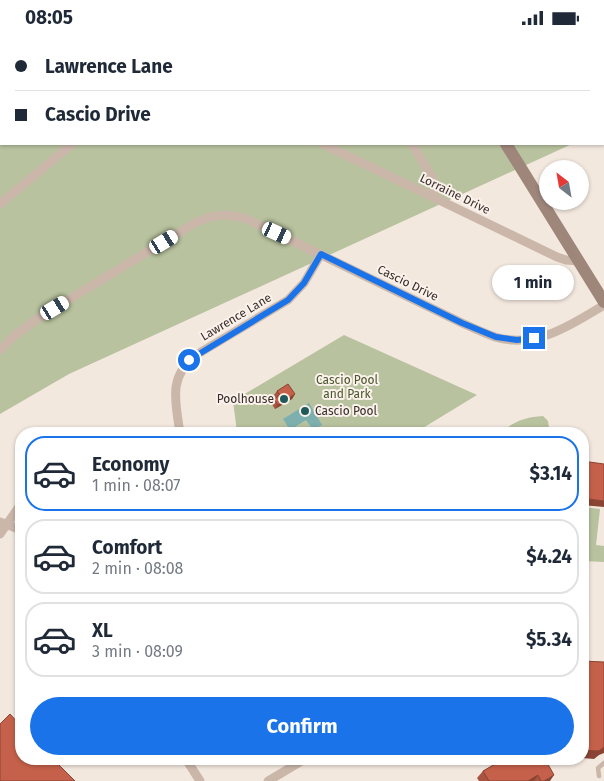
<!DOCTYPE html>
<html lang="en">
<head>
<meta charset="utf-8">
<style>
	body { margin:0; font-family:"Fira Sans",sans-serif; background:#f2f2f3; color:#1f2937; height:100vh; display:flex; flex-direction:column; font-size:19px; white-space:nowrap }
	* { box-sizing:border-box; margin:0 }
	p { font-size:16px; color:#747a83 }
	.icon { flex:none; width:28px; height:28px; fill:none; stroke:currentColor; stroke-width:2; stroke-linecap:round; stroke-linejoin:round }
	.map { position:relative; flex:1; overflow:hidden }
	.panel { position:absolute; left:15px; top:392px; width:574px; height:338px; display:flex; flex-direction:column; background:#fff; border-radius:20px; box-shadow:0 1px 4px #0004 }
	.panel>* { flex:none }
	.banner { position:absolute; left:0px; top:0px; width:605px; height:110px; box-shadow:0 1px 4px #0004; display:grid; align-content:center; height:110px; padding:0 15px; background:#fff }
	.needle { width:32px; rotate:329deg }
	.controls { position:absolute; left:539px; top:125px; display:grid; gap:10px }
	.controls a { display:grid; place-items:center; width:50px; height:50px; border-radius:50%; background:#fff; box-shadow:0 1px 4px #0004; font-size:25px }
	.end { position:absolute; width:22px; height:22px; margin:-11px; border:6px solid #1a73e8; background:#fff; box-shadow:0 0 0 2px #fff }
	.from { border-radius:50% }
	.bubble { position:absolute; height:35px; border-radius:18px; background:#fff; box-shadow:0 1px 4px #0004; font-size:16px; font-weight:700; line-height:35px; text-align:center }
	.car { position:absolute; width:15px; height:30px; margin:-15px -8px; border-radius:6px; box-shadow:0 0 4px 1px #0007; background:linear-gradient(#fff 24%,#345 0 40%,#fff 0 76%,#345 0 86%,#fff 0) }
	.banner b { display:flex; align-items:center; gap:18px; height:48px; font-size:19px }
	.banner b+b { border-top:1px solid #e0e1e3 }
	.banner i { width:12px; height:12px; background:#1f2937 }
	ul { padding:9px 0 0; list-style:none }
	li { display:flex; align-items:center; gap:15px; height:75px; margin:0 10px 8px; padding:0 5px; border:2px solid #e0e1e3; border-radius:20px }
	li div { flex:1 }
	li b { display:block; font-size:19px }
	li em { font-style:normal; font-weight:700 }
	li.current { border-color:#1a73e8 }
	li>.icon { width:45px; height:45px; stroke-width:1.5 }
	.button { display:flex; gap:10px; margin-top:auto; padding:10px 15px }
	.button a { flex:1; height:58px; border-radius:30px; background:#1a73e8; color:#fff; font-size:20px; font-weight:700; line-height:58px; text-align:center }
	.status { display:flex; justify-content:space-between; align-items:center; height:35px; padding:0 25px; background:#fff; direction:ltr }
	.status svg { height:14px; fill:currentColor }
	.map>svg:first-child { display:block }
	.green { fill:#b8c29e }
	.water { fill:#7dafaf }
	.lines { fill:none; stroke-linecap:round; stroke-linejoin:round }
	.service { stroke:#cbb7aa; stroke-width:4.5 }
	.minor { stroke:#cbb7aa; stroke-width:9 }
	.secondary { stroke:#9f867b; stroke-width:12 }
	.wall { fill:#a95340 }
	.shaded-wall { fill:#8a4434 }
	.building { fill:#c5614a; stroke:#8a4434 }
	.route { stroke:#1a73e8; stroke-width:6 }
	.poi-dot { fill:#1f595a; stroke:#faf2eb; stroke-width:2 }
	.labels { text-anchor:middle; stroke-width:4; stroke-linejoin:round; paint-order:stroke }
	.street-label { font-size:12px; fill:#382d2a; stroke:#faf2eb }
	.park-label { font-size:12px; fill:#4a562d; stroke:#faf2eb }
	.poi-label { font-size:12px; fill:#382d2a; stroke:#faf2eb; text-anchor:end }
</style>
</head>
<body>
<div class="status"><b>08:05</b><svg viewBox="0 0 49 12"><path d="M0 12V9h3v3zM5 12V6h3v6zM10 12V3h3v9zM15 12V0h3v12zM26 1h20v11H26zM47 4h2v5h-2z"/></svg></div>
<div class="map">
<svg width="604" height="746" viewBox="0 0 604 746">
	<rect width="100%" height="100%" fill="#f3e8de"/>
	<g class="green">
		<path d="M 0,0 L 604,0 L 604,94 L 604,1 L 1,1 L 1,109 L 572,109 L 69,339 L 0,379 Z"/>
		<path d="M 344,300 L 477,360 L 413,399 L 230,399 L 237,397 L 233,366 Z"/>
		<path d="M 543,381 L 548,386 L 550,399 L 508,399 L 508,392 C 520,384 529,382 543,381 Z"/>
		<path d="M 583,472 L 600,474 L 596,510 L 604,511 L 604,527 L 583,526 Z"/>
	</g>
	<path class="water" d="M 309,368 L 322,390 L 313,395 L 306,385 L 290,395 L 283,384 Z"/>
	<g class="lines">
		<path class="service" d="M 599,741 L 598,733 L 604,728"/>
		<g class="minor">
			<path d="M 346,0 L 346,1"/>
			<path d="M 544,0 L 545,1"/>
			<path d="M 233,1 L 235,0"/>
			<path d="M 0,14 L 1,15"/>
			<path d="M 0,28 L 1,28"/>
			<path d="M 323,109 L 557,222 L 566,225 L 578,226"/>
			<path d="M 412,109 L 432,142 L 435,149 L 433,162"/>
			<path d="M 0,169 L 72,109"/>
			<path d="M 0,315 L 15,300 L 40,282 L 195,188 C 213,179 227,178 247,184 L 462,288 C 473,293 484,298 495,302 C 536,314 571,290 604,270"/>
			<path d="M 180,399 C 176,367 167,343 196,320 L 288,265 L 304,248 L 321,219"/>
			<path d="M 0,487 L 21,495"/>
			<path d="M 0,499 L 21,469"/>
			<path d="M 186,724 L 200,746"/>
			<path d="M 268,746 L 305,724"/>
		</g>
		<g class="secondary">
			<path d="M 438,0 L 439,1"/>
			<path d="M 506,109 L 604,267"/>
		</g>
	</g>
	<g class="wall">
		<path d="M 277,356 L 295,359 L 292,364 L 275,374 L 271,368 L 276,363 L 274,360 Z"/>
		<path d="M 504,724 L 550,746 L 479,746 L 477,743 L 483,736 Z"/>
	</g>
	<g class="shaded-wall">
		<path d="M 295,359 L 292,364 L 275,374 L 278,370 Z"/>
		<path d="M 582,463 L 604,466 L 604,472 L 582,470 Z"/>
		<path d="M 604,712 L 604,718 L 599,720 L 594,724 L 582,723 L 582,715 Z"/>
		<path d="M 538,740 L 534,746 L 528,746 Z"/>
		<path d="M 554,740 L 550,746 L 544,746 Z"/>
	</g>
	<g class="building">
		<path d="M 288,349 L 295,359 L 278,370 L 274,364 L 280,360 L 277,356 Z"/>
		<path d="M 308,394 L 311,399 L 303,399 L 302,397 Z"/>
		<path d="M 582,426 L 604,429 L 604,466 L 582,463 Z"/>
		<path d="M 582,626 L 604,627 L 604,712 L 599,716 L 582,715 Z"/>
		<path d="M 10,679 L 21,691 L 21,724 L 53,724 L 75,746 L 0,746 L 0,689 Z"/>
		<path d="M 504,724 L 545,724 L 554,740 L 544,746 L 541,746 L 538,740 L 528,746 L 489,746 L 483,736 Z"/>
	</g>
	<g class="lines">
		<path class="route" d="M 189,325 L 288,265 L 304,248 L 321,219 L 462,288 L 496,302 L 517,305 L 534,303"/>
	</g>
	<g class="poi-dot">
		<circle cx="284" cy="364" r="5"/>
		<circle cx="305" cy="376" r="5"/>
	</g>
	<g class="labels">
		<g class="street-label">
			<text transform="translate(455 159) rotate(26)" y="4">Lorraine Drive</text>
			<text transform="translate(408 248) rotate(26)" y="4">Cascio Drive</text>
			<text transform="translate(236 282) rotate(-31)" y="4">Lawrence Lane</text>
		</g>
		<g class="park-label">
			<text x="347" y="349">Cascio Pool<tspan x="347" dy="14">and Park</tspan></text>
		</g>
		<g class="poi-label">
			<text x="274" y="368">Poolhouse</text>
			<text x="315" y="380" text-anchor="start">Cascio Pool</text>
		</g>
	</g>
</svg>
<div class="controls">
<a><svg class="needle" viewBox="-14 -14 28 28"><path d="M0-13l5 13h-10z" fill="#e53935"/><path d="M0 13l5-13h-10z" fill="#747a83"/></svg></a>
</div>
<i class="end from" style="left:189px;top:325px"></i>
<i class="end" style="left:534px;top:303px"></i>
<div class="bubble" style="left:492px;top:230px;width:82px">1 min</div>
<i class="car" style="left:277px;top:198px;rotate:115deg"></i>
<i class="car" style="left:164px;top:207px;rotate:59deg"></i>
<i class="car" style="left:55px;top:273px;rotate:59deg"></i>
<div class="banner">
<b><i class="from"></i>Lawrence Lane</b>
<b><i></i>Cascio Drive</b>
</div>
<section class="panel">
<ul>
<li class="current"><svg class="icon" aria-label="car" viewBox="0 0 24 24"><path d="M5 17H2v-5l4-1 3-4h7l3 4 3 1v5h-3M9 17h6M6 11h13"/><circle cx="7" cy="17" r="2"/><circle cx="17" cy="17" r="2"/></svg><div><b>Economy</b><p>1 min · 08:07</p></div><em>$3.14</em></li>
<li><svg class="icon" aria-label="car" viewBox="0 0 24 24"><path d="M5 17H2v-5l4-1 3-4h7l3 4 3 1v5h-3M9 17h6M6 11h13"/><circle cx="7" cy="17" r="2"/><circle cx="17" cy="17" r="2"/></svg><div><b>Comfort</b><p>2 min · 08:08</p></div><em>$4.24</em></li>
<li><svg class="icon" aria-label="car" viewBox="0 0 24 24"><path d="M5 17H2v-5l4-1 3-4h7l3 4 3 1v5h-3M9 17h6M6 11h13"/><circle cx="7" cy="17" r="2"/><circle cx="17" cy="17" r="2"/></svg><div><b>XL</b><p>3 min · 08:09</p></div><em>$5.34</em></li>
</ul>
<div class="button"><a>Confirm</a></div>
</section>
</div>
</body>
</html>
